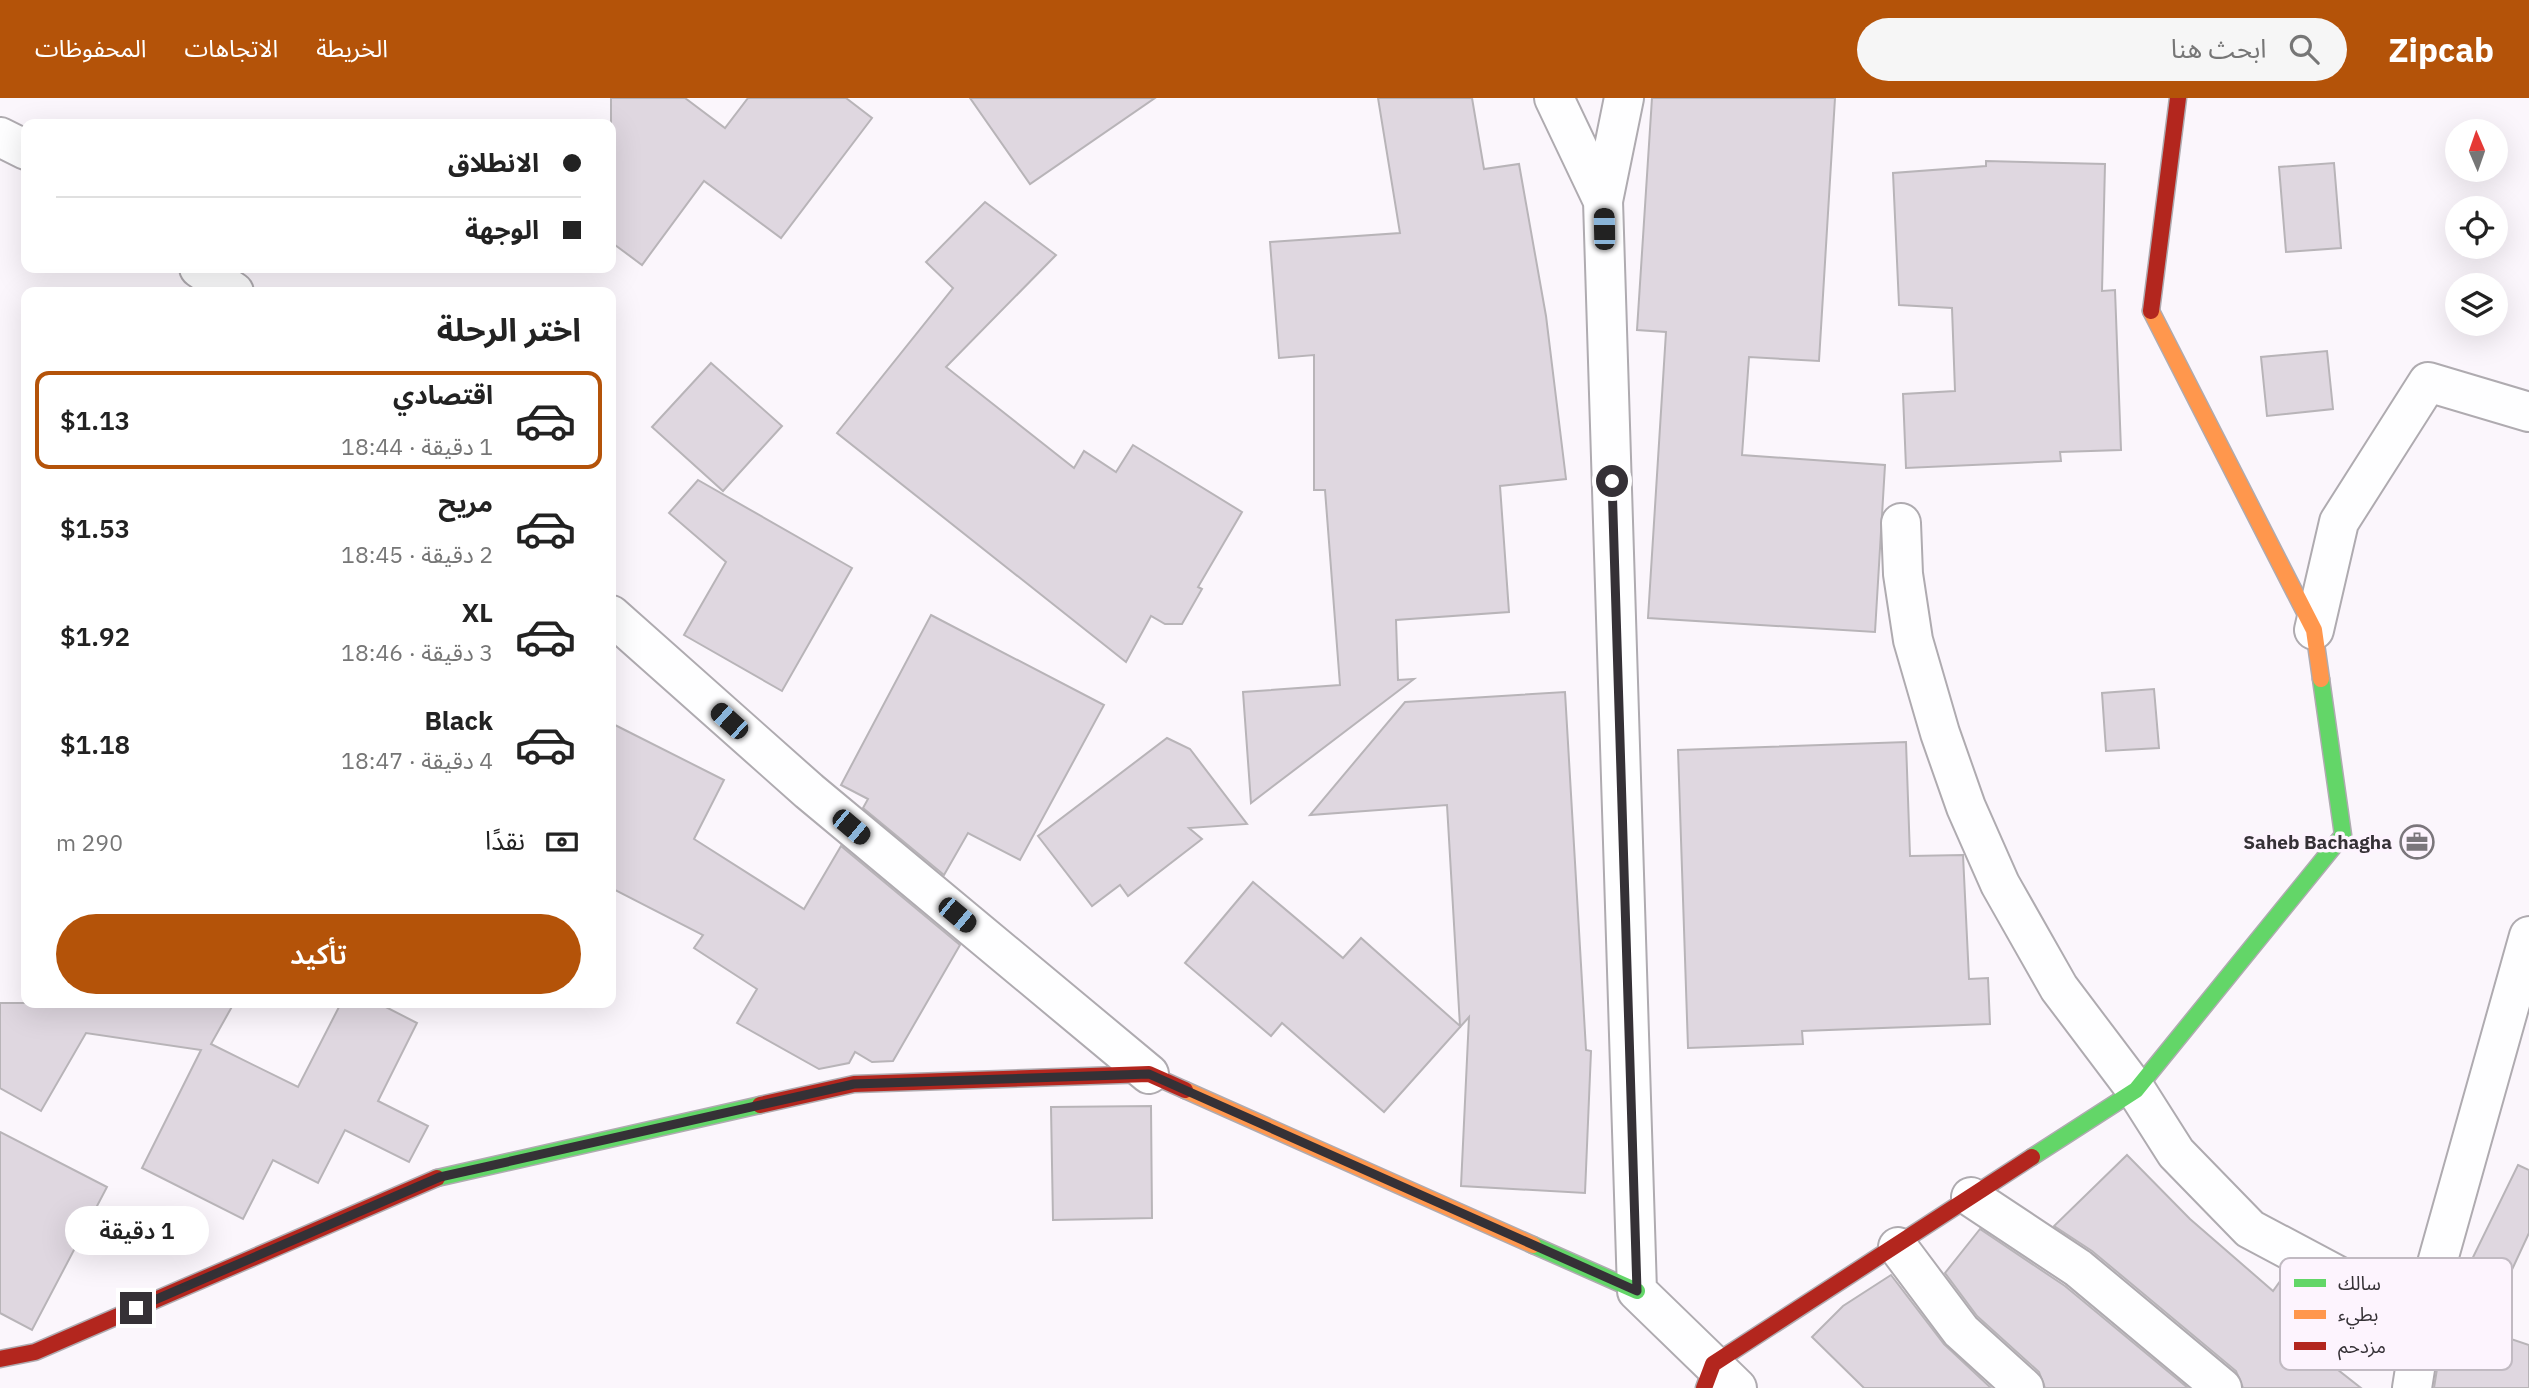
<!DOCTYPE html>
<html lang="ar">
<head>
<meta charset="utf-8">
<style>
	body { margin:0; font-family:"IBM Plex Sans","Noto Sans Arabic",sans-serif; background:#f6f6f6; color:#222; direction:rtl; height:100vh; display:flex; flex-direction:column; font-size:26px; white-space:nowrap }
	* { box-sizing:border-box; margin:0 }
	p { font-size:23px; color:#767676 }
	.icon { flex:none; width:38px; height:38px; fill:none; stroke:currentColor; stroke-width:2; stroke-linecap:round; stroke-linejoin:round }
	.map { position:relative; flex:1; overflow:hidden; direction:ltr }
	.sheet { position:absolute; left:21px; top:189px; width:595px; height:721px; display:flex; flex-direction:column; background:#fff; border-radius:14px; box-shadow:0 7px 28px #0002; direction:rtl }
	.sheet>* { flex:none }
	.hud { position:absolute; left:21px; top:21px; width:595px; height:154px; border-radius:14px; box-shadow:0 7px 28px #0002; direction:rtl; display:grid; align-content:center; height:154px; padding:0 35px; background:#fff }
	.needle { width:46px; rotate:358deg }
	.buttons { position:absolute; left:2445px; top:21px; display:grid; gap:14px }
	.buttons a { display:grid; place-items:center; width:63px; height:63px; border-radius:50%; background:#fff; box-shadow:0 7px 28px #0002; font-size:35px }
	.end { position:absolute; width:32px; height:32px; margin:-16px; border:9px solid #353136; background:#fff; box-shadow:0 0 0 4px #fff }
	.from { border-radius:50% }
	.bubble { position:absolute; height:49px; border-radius:24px; background:#fff; box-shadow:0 7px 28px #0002; font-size:23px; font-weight:600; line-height:49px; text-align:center; direction:rtl }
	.car { position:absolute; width:21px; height:42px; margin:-21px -10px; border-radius:9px; box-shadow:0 0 5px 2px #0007; background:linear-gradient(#222 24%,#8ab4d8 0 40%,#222 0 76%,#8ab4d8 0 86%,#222 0) }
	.hud b { display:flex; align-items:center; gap:24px; height:66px; font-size:26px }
	.hud b+b { border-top:2px solid #e0e0e0 }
	.hud i { width:18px; height:18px; background:#222 }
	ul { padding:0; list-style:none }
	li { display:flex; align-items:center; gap:21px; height:98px; margin:0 14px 10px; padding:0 21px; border:4px solid transparent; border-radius:14px }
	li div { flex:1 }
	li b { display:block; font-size:26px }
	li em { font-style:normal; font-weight:600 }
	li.on { border-color:#b45309 }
	li>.icon { width:63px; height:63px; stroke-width:1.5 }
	h2 { padding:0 35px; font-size:32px; line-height:84px }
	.pay { display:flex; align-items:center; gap:18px; height:77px; padding:0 35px; font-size:26px }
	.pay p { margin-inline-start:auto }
	.primary-button { display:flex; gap:14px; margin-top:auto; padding:14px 35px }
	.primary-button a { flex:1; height:80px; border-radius:42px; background:#b45309; color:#fff; font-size:28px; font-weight:600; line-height:80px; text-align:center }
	header { display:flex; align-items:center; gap:42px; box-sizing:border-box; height:98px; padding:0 35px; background:#b45309; color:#fff }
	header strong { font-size:33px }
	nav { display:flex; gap:38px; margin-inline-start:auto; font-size:24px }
	.search { width:490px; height:63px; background:#f6f6f6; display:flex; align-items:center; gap:18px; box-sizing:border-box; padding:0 24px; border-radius:38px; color:#767676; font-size:26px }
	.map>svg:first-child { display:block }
	.building { fill:#dfd7e0; stroke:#b8b4b8; stroke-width:2 }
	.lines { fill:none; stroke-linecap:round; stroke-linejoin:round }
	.street-casing { stroke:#afabb0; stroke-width:42 }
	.fast-casing { stroke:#afabb0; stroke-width:19 }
	.slow-casing { stroke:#afabb0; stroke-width:19 }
	.jam-casing { stroke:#afabb0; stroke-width:19 }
	.street { stroke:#fefeff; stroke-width:38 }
	.fast { stroke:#63d668; stroke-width:16 }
	.slow { stroke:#ff974d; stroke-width:16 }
	.jam { stroke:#b3261e; stroke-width:16 }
	.route { stroke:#353136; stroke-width:9 }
	.labels { text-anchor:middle; stroke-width:7; stroke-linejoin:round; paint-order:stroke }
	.poi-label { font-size:19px; font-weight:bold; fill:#353136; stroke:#fdf4fe; text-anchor:end }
	.key { fill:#fdf4fe; stroke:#c1bac2; stroke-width:2 }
	.key-label { font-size:19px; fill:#353136 }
</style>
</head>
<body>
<header>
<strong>Zipcab</strong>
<div class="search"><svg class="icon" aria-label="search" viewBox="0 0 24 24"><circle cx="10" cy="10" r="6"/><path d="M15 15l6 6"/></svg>ابحث هنا</div>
<nav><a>الخريطة</a><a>الاتجاهات</a><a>المحفوظات</a></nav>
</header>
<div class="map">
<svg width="2529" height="1290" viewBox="0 0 2529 1290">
	<rect width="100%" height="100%" fill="#fbf6fc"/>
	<g class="building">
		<path d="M 611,0 L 685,0 L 725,30 L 748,0 L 846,0 L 872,20 L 781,140 L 704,83 L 642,167 L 611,144 Z"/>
		<path d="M 970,0 L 1155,0 L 1030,86 Z"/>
		<path d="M 1378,0 L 1472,0 L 1484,71 L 1519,66 L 1546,218 L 1566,381 L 1500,388 L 1509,514 L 1396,522 L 1398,582 L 1414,581 L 1251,705 L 1243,594 L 1340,587 L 1325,392 L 1314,392 L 1314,257 L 1279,260 L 1270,144 L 1400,135 Z"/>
		<path d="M 1652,0 L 1835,0 L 1819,263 L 1749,259 L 1742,357 L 1885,367 L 1875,534 L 1648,520 L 1666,234 L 1637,232 Z"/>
		<path d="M 1986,63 L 2105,66 L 2102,193 L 2115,192 L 2121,352 L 2060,354 L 2061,363 L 1906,370 L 1903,296 L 1955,293 L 1952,210 L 1899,207 L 1893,75 L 1986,68 Z"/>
		<path d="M 2334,65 L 2341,150 L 2286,154 L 2279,69 Z"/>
		<path d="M 985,104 L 1056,157 L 946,269 L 1074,370 L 1084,353 L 1116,374 L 1133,347 L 1242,414 L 1198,489 L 1202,491 L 1182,526 L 1165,526 L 1151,518 L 1126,564 L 837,335 L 953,190 L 926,164 Z"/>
		<path d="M 2327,253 L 2333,311 L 2267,318 L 2261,259 Z"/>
		<path d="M 711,265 L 782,328 L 723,393 L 652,329 Z"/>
		<path d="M 698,382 L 852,470 L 782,593 L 684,537 L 726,464 L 669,415 Z"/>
		<path d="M 931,517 L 1104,607 L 1020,762 L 968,735 L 944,777 L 863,710 L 868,701 L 841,687 Z"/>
		<path d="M 2154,591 L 2159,650 L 2106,653 L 2102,595 Z"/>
		<path d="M 1565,594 L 1586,952 L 1591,953 L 1585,1095 L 1461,1088 L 1469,919 L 1384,1014 L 1282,925 L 1271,938 L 1185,865 L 1253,784 L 1343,860 L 1361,840 L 1460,928 L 1447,707 L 1310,717 L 1405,604 Z"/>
		<path d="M 611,625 L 724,682 L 694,741 L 804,811 L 841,748 L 960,847 L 893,963 L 872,964 L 855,954 L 849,965 L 819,971 L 737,925 L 757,891 L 694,850 L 703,837 L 611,790 Z"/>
		<path d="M 1167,640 L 1190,651 L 1247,726 L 1189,730 L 1202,741 L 1128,798 L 1120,787 L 1092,808 L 1038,738 Z"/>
		<path d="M 1906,644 L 1910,758 L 1963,757 L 1969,881 L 1988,880 L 1990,926 L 1802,933 L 1803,946 L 1688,950 L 1678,652 Z"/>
		<path d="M 0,905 L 234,905 L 211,946 L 298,989 L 341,905 L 378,905 L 417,925 L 378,1003 L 428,1028 L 409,1064 L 345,1032 L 318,1085 L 273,1062 L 243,1121 L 142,1070 L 201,952 L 86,935 L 41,1013 L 0,990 Z"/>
		<path d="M 1151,1008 L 1152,1120 L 1053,1122 L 1051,1009 Z"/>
		<path d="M 0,1034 L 107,1089 L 32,1232 L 0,1215 Z"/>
		<path d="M 2127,1057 L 2190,1121 L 2273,1193 L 2286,1175 L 2357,1228 L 2328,1264 L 2361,1290 L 2243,1290 L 2236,1273 L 2092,1153 L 2054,1128 Z"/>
		<path d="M 2518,1067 L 2529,1072 L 2529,1135 L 2484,1232 L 2529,1247 L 2529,1290 L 2434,1290 L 2442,1239 L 2459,1188 Z"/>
		<path d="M 1980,1131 L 2065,1188 L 2188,1290 L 2045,1290 L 2039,1274 L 1977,1218 L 1945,1175 Z"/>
		<path d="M 1891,1177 L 1944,1246 L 1991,1290 L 1864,1290 L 1812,1239 L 1843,1208 Z"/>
	</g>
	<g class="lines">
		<defs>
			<g id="street">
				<path d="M 1554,0 L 1603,103 L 1637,1193 L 1737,1290"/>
				<path d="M 0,39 L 26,52"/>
				<path d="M 1603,103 L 1624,0"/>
				<path d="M 199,170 L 234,194"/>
				<path d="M 1901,425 L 1903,476 L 1913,542 L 1940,635 L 1966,709 L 2000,786 L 2059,890 L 2136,992 L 2176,1055 L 2250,1131 L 2346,1182 L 2425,1208"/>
				<path d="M 611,517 L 809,693 L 1149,976"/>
				<path d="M 2314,532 L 2339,424 L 2428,284 L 2529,314"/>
				<path d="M 1971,1099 L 2078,1170 L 2222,1290"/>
				<path d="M 1898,1149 L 1961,1233 L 2024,1290"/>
				<path d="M 2412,1290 L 2425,1208 L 2529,838"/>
			</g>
			<g id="fast">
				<path d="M 2032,1059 L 2136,992 L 2343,737 L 2321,581"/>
				<path d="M 437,1080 L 760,1007"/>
				<path d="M 1533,1147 L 1637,1193"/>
			</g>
			<g id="slow">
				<path d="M 2151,213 L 2314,532 L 2321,581"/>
				<path d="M 1185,992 L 1533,1147"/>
			</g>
			<g id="jam">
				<path d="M 2151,213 L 2178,0"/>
				<path d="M 760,1007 L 854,986 L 1149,976 L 1185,992"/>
				<path d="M 0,1261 L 35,1254 L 437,1080"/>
				<path d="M 1704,1290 L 1713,1266 L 2032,1059"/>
			</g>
		</defs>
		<use href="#street" class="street-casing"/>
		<use href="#fast" class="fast-casing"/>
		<use href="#slow" class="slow-casing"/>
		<use href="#jam" class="jam-casing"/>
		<use href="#street" class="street"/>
		<use href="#fast" class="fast"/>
		<use href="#slow" class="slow"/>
		<use href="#jam" class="jam"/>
	</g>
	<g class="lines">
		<path class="route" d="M 136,1210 L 440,1079 L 854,986 L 1149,976 L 1637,1193 L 1612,383"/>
	</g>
	<defs>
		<symbol id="office-ring" viewBox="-11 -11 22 22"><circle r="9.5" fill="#fdf4fe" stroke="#7a767b" stroke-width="1.5"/><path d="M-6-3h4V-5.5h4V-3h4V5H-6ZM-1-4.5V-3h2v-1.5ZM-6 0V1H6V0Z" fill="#7a767b"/></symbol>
	</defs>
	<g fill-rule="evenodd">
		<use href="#office-ring" x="2398" y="725" width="38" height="38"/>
	</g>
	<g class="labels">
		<g class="poi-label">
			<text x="2392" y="751">Saheb Bachagha</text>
		</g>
	</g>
	<rect x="2280" y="1160" width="232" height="112" rx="10" class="key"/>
	<rect x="2294" y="1181" width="32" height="8" fill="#63d668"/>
	<rect x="2294" y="1212" width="32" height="9" fill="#ff974d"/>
	<rect x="2294" y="1244" width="32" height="8" fill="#b3261e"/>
	<g class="key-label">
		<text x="2338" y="1192">سالك</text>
		<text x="2338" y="1223">بطيء</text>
		<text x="2338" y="1255">مزدحم</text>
	</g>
</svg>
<div class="buttons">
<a><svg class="needle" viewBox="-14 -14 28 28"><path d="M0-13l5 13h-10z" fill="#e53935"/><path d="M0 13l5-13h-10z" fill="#767676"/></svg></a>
<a><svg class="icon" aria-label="locate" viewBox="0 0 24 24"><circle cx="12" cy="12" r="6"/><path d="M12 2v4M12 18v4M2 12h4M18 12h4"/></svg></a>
<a><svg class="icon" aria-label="layers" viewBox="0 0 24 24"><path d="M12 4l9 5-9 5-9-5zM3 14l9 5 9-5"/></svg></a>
</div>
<i class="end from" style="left:1612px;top:383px"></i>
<i class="end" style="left:136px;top:1210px"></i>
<div class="bubble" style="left:65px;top:1108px;width:144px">1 دقيقة</div>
<i class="car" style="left:1604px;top:131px;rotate:359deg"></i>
<i class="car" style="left:729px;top:623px;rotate:312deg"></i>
<i class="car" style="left:851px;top:729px;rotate:130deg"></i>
<i class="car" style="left:957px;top:817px;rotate:130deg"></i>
<div class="hud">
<b><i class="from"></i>الانطلاق</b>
<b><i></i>الوجهة</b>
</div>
<section class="sheet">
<h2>اختر الرحلة</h2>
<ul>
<li class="on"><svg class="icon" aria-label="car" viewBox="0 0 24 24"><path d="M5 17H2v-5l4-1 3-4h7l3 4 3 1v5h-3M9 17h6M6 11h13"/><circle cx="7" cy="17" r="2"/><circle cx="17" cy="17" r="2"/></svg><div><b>اقتصادي</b><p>1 دقيقة · 18:44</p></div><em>$1.13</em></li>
<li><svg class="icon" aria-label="car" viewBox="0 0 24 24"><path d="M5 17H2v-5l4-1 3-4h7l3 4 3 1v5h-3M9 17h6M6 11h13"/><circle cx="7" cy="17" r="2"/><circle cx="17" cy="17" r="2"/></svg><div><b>مريح</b><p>2 دقيقة · 18:45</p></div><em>$1.53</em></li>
<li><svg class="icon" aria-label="car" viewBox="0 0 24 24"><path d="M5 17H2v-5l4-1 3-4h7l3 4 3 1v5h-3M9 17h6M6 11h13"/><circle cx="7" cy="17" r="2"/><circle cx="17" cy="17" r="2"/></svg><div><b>XL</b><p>3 دقيقة · 18:46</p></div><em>$1.92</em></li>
<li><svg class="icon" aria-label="car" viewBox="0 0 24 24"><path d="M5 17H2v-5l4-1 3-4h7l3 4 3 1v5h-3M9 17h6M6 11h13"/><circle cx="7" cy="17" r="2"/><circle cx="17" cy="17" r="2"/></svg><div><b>Black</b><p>4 دقيقة · 18:47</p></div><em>$1.18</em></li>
</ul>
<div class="pay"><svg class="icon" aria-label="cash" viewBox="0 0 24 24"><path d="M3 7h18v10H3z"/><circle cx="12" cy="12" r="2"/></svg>نقدًا<p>290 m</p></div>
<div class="primary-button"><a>تأكيد</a></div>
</section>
</div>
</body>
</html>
